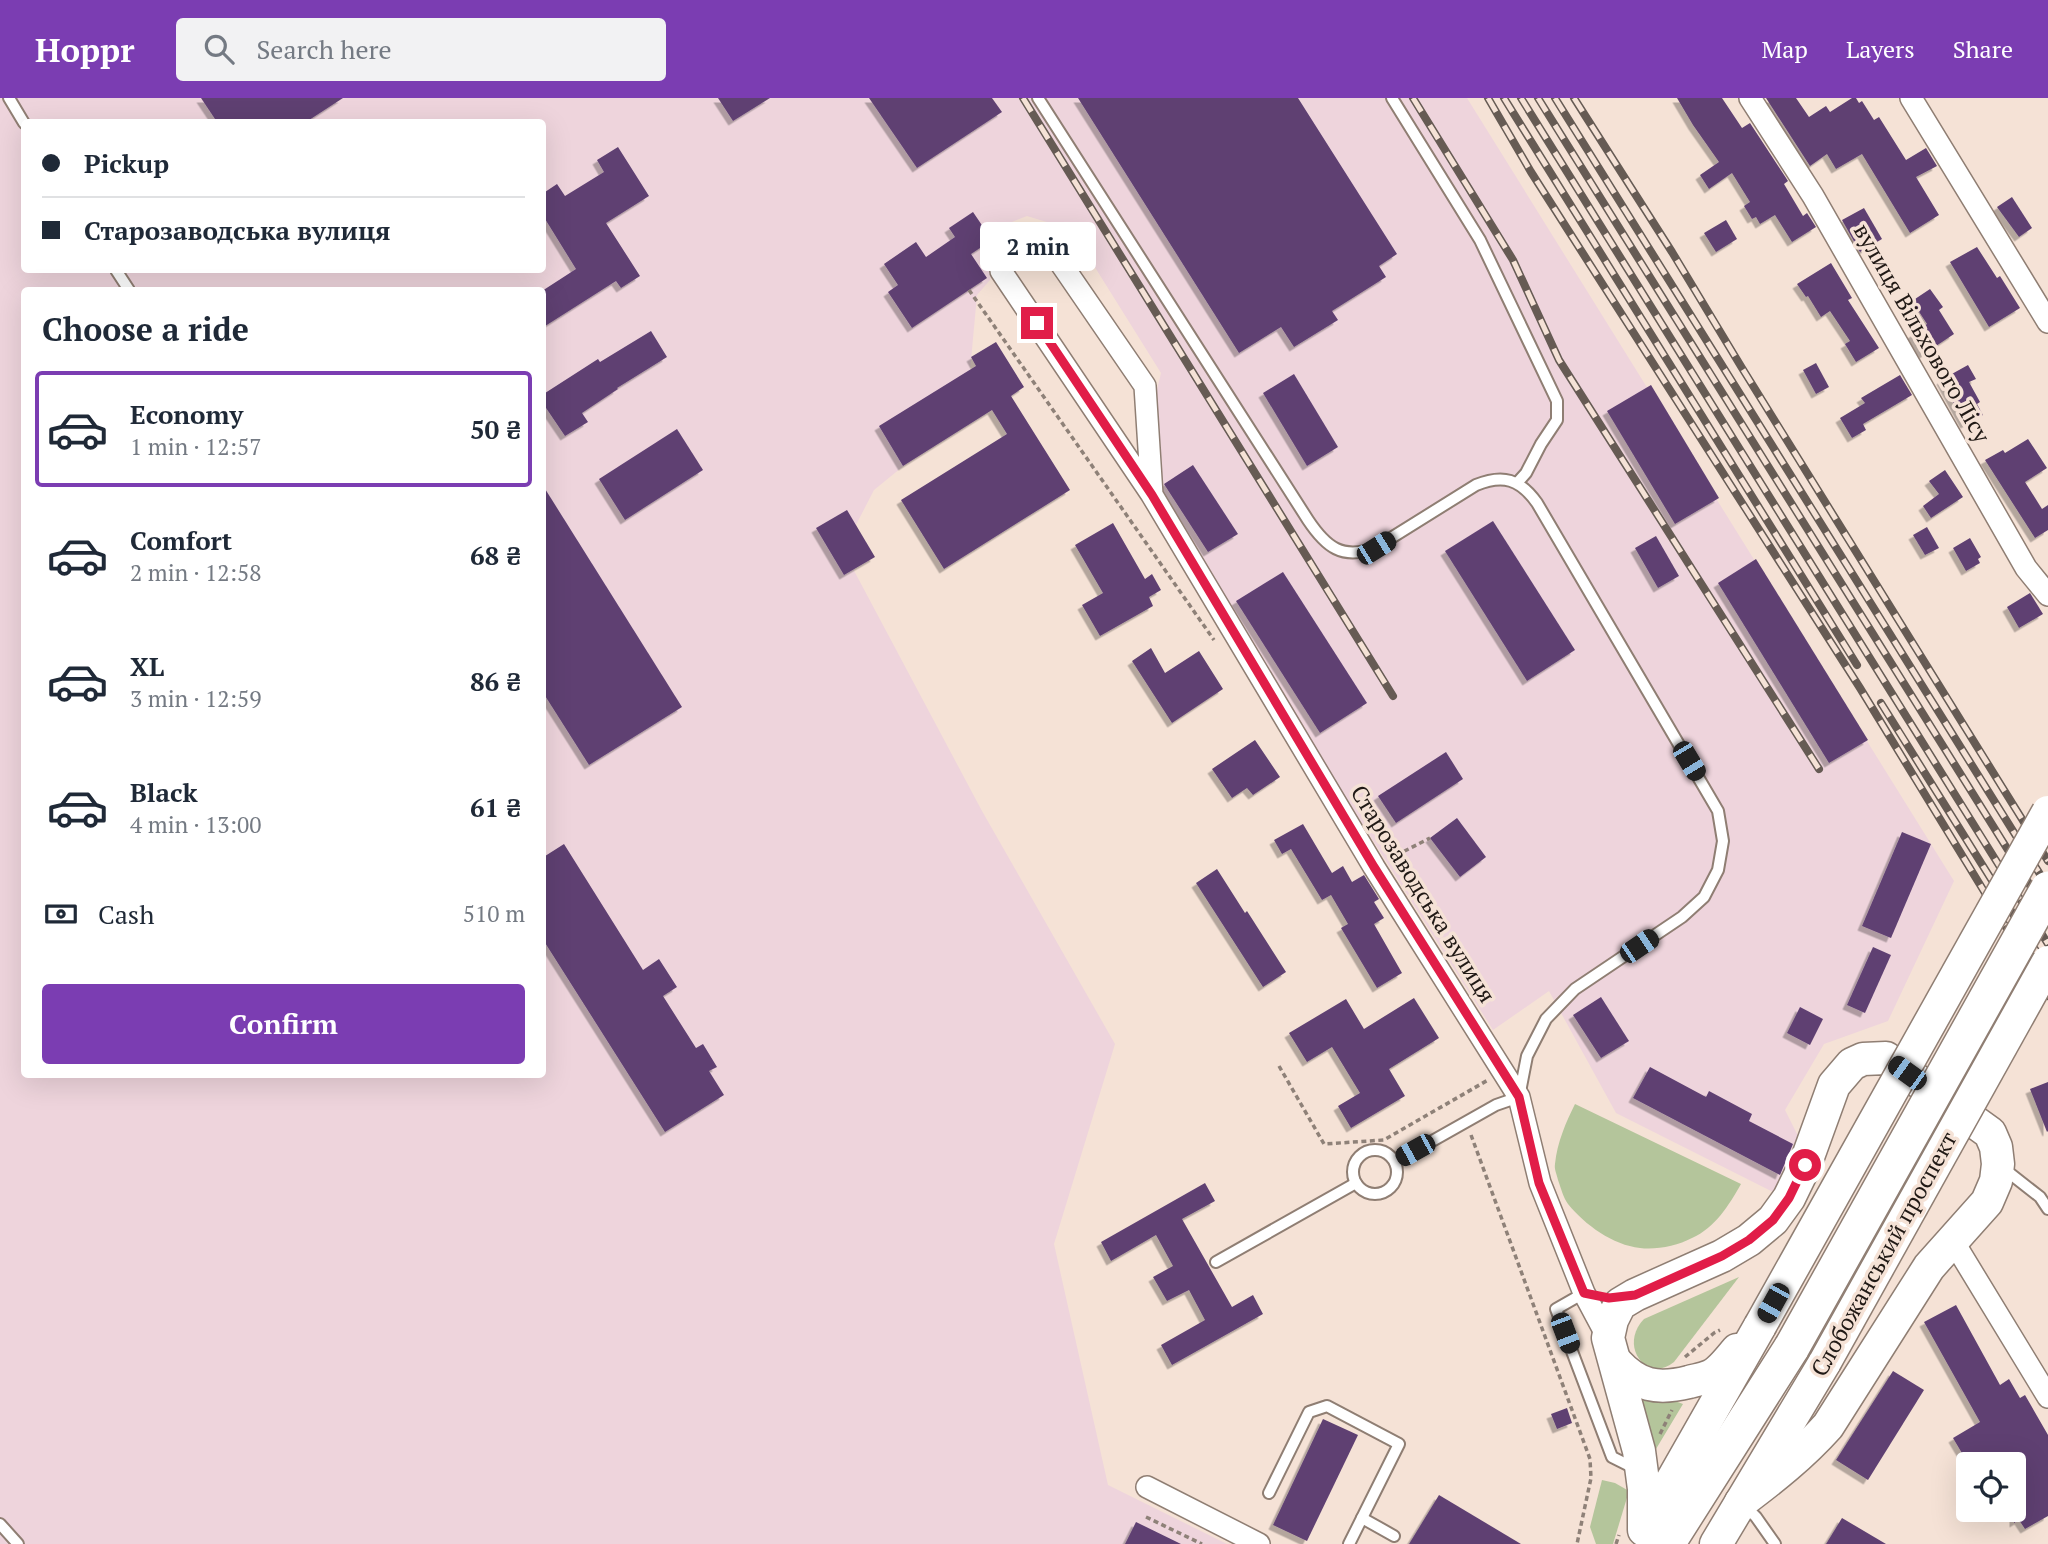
<!DOCTYPE html>
<html lang="en">
<head>
<meta charset="utf-8">
<style>
	body { margin:0; font-family:"PT Serif",serif; background:#f2f2f3; color:#1f2937; height:100vh; display:flex; flex-direction:column; font-size:26px; white-space:nowrap }
	* { box-sizing:border-box; margin:0 }
	p { font-size:23px; color:#747a83 }
	.icon { flex:none; width:38px; height:38px; fill:none; stroke:currentColor; stroke-width:2; stroke-linecap:round; stroke-linejoin:round }
	.map { position:relative; flex:1; overflow:hidden }
	.drawer { position:absolute; left:21px; top:189px; width:525px; height:791px; display:flex; flex-direction:column; background:#fff; border-radius:7px; box-shadow:0 7px 28px #0002 }
	.drawer>* { flex:none }
	.guide { position:absolute; left:21px; top:21px; width:525px; height:154px; border-radius:7px; box-shadow:0 7px 28px #0002; display:grid; align-content:center; height:154px; padding:0 21px; background:#fff }
	.controls { position:absolute; left:1956px; top:1354px; display:grid; gap:14px }
	.controls a { display:grid; place-items:center; width:70px; height:70px; border-radius:7px; background:#fff; box-shadow:0 7px 28px #0002; font-size:35px }
	.end { position:absolute; width:32px; height:32px; margin:-16px; border:9px solid #e11d48; background:#fff; box-shadow:0 0 0 4px #fff }
	.from { border-radius:50% }
	.bubble { position:absolute; height:49px; border-radius:7px; background:#fff; box-shadow:0 7px 28px #0002; font-size:23px; font-weight:600; line-height:49px; text-align:center }
	.car { position:absolute; width:21px; height:42px; margin:-21px -10px; border-radius:9px; box-shadow:0 0 5px 2px #0007; background:linear-gradient(#222 24%,#8ab4d8 0 40%,#222 0 76%,#8ab4d8 0 86%,#222 0) }
	.guide b { display:flex; align-items:center; gap:24px; height:66px; font-size:26px }
	.guide b+b { border-top:2px solid #e0e1e3 }
	.guide i { width:18px; height:18px; background:#1f2937 }
	ul { padding:0; list-style:none }
	li { display:flex; align-items:center; gap:21px; height:116px; margin:0 14px 10px; padding:0 7px; border:4px solid transparent; border-radius:7px }
	li div { flex:1 }
	li b { display:block; font-size:26px }
	li em { font-style:normal; font-weight:600 }
	li.active { border-color:#7b3db2 }
	li>.icon { width:63px; height:63px; stroke-width:1.5 }
	h2 { padding:0 21px; font-size:32px; line-height:84px }
	.pay { display:flex; align-items:center; gap:18px; height:77px; padding:0 21px; font-size:26px }
	.pay p { margin-inline-start:auto }
	.cta { display:flex; gap:14px; margin-top:auto; padding:14px 21px }
	.cta a { flex:1; height:80px; border-radius:7px; background:#7b3db2; color:#fff; font-size:28px; font-weight:600; line-height:80px; text-align:center }
	header { display:flex; align-items:center; gap:42px; box-sizing:border-box; height:98px; padding:0 35px; background:#7b3db2; color:#fff }
	header strong { font-size:33px }
	nav { display:flex; gap:38px; margin-inline-start:auto; font-size:24px }
	.search { width:490px; height:63px; background:#f2f2f3; display:flex; align-items:center; gap:18px; box-sizing:border-box; padding:0 24px; border-radius:7px; color:#747a83; font-size:26px }
	.map>svg:first-child { display:block }
	.industrial { fill:#eed4dc; fill-rule:evenodd }
	.green { fill:#b4c59b }
	.building { fill:#5f4072; filter:url(#shadow) }
	.lines { fill:none; stroke-linecap:round; stroke-linejoin:round }
	.service-casing { stroke:#8f7e73; stroke-width:14 }
	.minor-casing { stroke:#8f7e73; stroke-width:24 }
	.secondary-casing { stroke:#8f7e73; stroke-width:35 }
	.primary-casing { stroke:#8f7e73; stroke-width:38 }
	.path { stroke:#8e8178; stroke-width:3.5; stroke-dasharray:5 3.5; stroke-linecap:butt }
	.service { stroke:#fff; stroke-width:10 }
	.minor { stroke:#fff; stroke-width:21 }
	.secondary { stroke:#fff; stroke-width:32 }
	.primary { stroke:#fff; stroke-width:35 }
	.rail-casing { stroke:#665b54; stroke-width:8 }
	.rail { stroke:#f5e2d6; stroke-width:5; stroke-dasharray:16; stroke-linecap:butt }
	.secondary-bridge-casing { stroke:#8f7e73; stroke-width:35; stroke-linecap:butt }
	.primary-bridge-casing { stroke:#8f7e73; stroke-width:38; stroke-linecap:butt }
	.secondary-bridge { stroke:#fff; stroke-width:32 }
	.primary-bridge { stroke:#fff; stroke-width:35 }
	.route { stroke:#e11d48; stroke-width:9 }
	.labels { text-anchor:middle; stroke-width:7; stroke-linejoin:round; paint-order:stroke }
	.street-label { font-size:23px; fill:#201915; stroke:#f5e2d6 }
</style>
</head>
<body>
<header>
<strong>Hoppr</strong>
<div class="search"><svg class="icon" aria-label="search" viewBox="0 0 24 24"><circle cx="10" cy="10" r="6"/><path d="M15 15l6 6"/></svg>Search here</div>
<nav><a>Map</a><a>Layers</a><a>Share</a></nav>
</header>
<div class="map">
<svg width="2048" height="1446" viewBox="0 0 2048 1446">
	<defs>
		<filter id="shadow"><feDropShadow dx="-4.5" dy="4.5" stdDeviation="0" flood-color="#0004"/></filter>
	</defs>
	<rect width="100%" height="100%" fill="#f5e2d6"/>
	<path class="industrial" d="M 0,0 L 1467,0 L 1954,783 L 1888,923 L 1824,946 L 1785,1012 L 1801,1044 L 1777,1096 L 1616,1015 L 1549,893 L 1493,932 L 1138,372 L 1161,275 L 1086,155 L 1063,129 L 1027,118 L 989,133 L 997,149 L 990,182 L 977,197 L 966,317 L 874,392 L 843,452 L 982,713 L 1115,946 L 1054,1146 L 1108,1387 L 1227,1446 L 0,1446 ZM 24,24 L 542,24 L 542,172 L 24,172 ZM 24,192 L 542,192 L 542,976 L 24,976 Z"/>
	<g class="green">
		<path d="M 1575,1006 L 1741,1086 C 1729,1107 1715,1130 1692,1140 C 1677,1148 1656,1152 1640,1150 C 1613,1147 1585,1127 1568,1106 C 1563,1099 1561,1090 1558,1082 C 1557,1077 1554,1071 1555,1066 C 1557,1045 1566,1024 1575,1006 Z"/>
		<path d="M 1739,1179 L 1674,1264 C 1647,1286 1618,1248 1644,1221 Z"/>
		<path d="M 1637,1298 C 1650,1300 1672,1301 1683,1306 L 1656,1351 L 1652,1351 Z"/>
		<path d="M 1602,1382 L 1615,1385 L 1629,1393 L 1613,1446 L 1596,1446 L 1590,1429 Z"/>
	</g>
	<g class="building">
		<path d="M 201,0 L 343,0 L 306,24 L 217,24 Z"/>
		<path d="M 718,0 L 770,0 L 733,23 Z"/>
		<path d="M 869,0 L 992,0 L 1002,14 L 917,70 Z"/>
		<path d="M 1078,0 L 1298,0 L 1397,156 L 1379,168 L 1386,179 L 1332,213 L 1338,222 L 1294,249 L 1281,229 L 1239,255 Z"/>
		<path d="M 1677,0 L 1722,0 L 1742,30 L 1750,25 L 1788,83 L 1784,86 L 1803,118 L 1807,115 L 1816,129 L 1792,144 L 1775,117 L 1760,126 L 1756,119 L 1752,121 L 1744,108 L 1750,104 L 1732,75 L 1709,91 L 1700,77 L 1719,64 L 1693,27 Z"/>
		<path d="M 1766,0 L 1796,0 L 1809,19 L 1826,8 L 1830,14 L 1852,0 L 1856,0 L 1859,5 L 1862,3 L 1874,22 L 1879,19 L 1906,62 L 1926,50 L 1937,68 L 1916,79 L 1939,117 L 1910,135 L 1862,56 L 1836,71 L 1827,56 L 1810,68 Z"/>
		<path d="M 618,49 L 649,98 L 606,125 L 640,178 L 621,190 L 616,183 L 542,230 L 542,193 L 576,171 L 542,116 L 542,96 L 557,86 L 565,98 L 604,74 L 597,62 Z"/>
		<path d="M 2012,99 L 2032,130 L 2019,139 L 1997,109 Z"/>
		<path d="M 1864,110 L 1882,141 L 1860,154 L 1842,122 Z"/>
		<path d="M 973,114 L 992,142 L 971,156 L 987,180 L 912,230 L 888,194 L 898,187 L 884,166 L 916,144 L 926,159 L 955,139 L 949,130 Z"/>
		<path d="M 1726,122 L 1737,141 L 1716,154 L 1704,135 Z"/>
		<path d="M 1977,149 L 1997,180 L 2000,178 L 2020,210 L 1989,229 L 1950,164 Z"/>
		<path d="M 1831,165 L 1852,200 L 1848,202 L 1879,250 L 1856,264 L 1845,246 L 1850,243 L 1830,213 L 1821,219 L 1808,198 L 1806,199 L 1797,186 Z"/>
		<path d="M 1930,191 L 1943,209 L 1939,212 L 1954,236 L 1924,256 L 1911,237 L 1927,226 L 1912,203 Z"/>
		<path d="M 651,233 L 667,259 L 617,290 L 618,291 L 582,315 L 588,324 L 565,338 L 542,304 L 542,297 L 598,261 L 600,264 Z"/>
		<path d="M 996,244 L 1024,289 L 1011,298 L 1070,392 L 944,471 L 901,402 L 1007,336 L 992,312 L 903,368 L 879,328 L 976,268 L 971,259 Z"/>
		<path d="M 1816,265 L 1829,289 L 1816,296 L 1803,272 Z"/>
		<path d="M 1968,267 L 1976,281 L 1969,284 L 1980,304 L 1977,306 L 1983,317 L 1965,326 L 1941,282 Z"/>
		<path d="M 1294,276 L 1338,349 L 1307,368 L 1263,295 Z"/>
		<path d="M 1900,277 L 1912,297 L 1863,326 L 1866,332 L 1852,340 L 1840,320 L 1865,305 L 1861,300 Z"/>
		<path d="M 1651,287 L 1719,400 L 1675,426 L 1607,313 Z"/>
		<path d="M 677,331 L 703,372 L 625,422 L 599,381 Z"/>
		<path d="M 2028,341 L 2047,370 L 2025,384 L 2042,411 L 2048,407 L 2048,432 L 2035,440 L 1985,362 L 2003,352 L 2005,355 Z"/>
		<path d="M 1193,367 L 1238,436 L 1208,454 L 1164,386 Z"/>
		<path d="M 1945,372 L 1963,399 L 1931,420 L 1923,408 L 1939,396 L 1929,383 Z"/>
		<path d="M 542,386 L 682,609 L 589,667 L 542,593 Z"/>
		<path d="M 847,412 L 875,459 L 844,477 L 816,430 Z"/>
		<path d="M 1493,423 L 1575,552 L 1527,583 L 1445,453 Z"/>
		<path d="M 1113,425 L 1145,481 L 1152,476 L 1161,492 L 1149,499 L 1153,508 L 1100,538 L 1082,507 L 1103,495 L 1075,447 Z"/>
		<path d="M 1927,429 L 1939,450 L 1925,457 L 1913,437 Z"/>
		<path d="M 1656,438 L 1679,478 L 1658,490 L 1635,450 Z"/>
		<path d="M 1970,440 L 1981,459 L 1978,461 L 1980,465 L 1966,473 L 1953,450 Z"/>
		<path d="M 1756,461 L 1868,642 L 1829,665 L 1718,485 Z"/>
		<path d="M 1283,474 L 1367,605 L 1320,635 L 1236,503 Z"/>
		<path d="M 2030,495 L 2043,516 L 2019,530 L 2007,509 Z"/>
		<path d="M 1151,550 L 1165,575 L 1199,553 L 1223,591 L 1172,625 L 1132,563 Z"/>
		<path d="M 1255,642 L 1280,679 L 1253,697 L 1247,690 L 1232,700 L 1212,671 Z"/>
		<path d="M 1446,654 L 1463,681 L 1396,725 L 1378,698 Z"/>
		<path d="M 1457,720 L 1486,759 L 1460,779 L 1430,740 Z"/>
		<path d="M 1303,726 L 1332,775 L 1343,768 L 1352,784 L 1364,777 L 1379,801 L 1374,804 L 1384,820 L 1374,826 L 1402,875 L 1377,890 L 1341,830 L 1348,826 L 1331,797 L 1322,802 L 1291,751 L 1282,756 L 1274,742 Z"/>
		<path d="M 1902,734 L 1931,746 L 1891,840 L 1862,828 Z"/>
		<path d="M 564,746 L 643,872 L 659,861 L 677,889 L 663,898 L 696,950 L 703,946 L 717,969 L 709,973 L 724,997 L 665,1034 L 542,840 L 542,760 Z"/>
		<path d="M 1217,771 L 1245,815 L 1247,813 L 1286,874 L 1263,889 L 1196,785 Z"/>
		<path d="M 1873,849 L 1891,857 L 1865,915 L 1847,907 Z"/>
		<path d="M 1601,899 L 1629,943 L 1601,960 L 1573,917 Z"/>
		<path d="M 1414,900 L 1439,940 L 1389,971 L 1405,998 L 1351,1030 L 1338,1008 L 1360,995 L 1332,949 L 1307,964 L 1289,935 L 1346,901 L 1364,931 Z"/>
		<path d="M 1800,909 L 1823,921 L 1810,947 L 1787,935 Z"/>
		<path d="M 1650,969 L 1706,999 L 1709,993 L 1752,1016 L 1749,1023 L 1793,1046 L 1780,1077 L 1633,1000 Z"/>
		<path d="M 2048,984 L 2048,1033 L 2047,1034 L 2030,991 Z"/>
		<path d="M 1205,1085 L 1215,1103 L 1182,1121 L 1232,1209 L 1253,1197 L 1263,1216 L 1172,1267 L 1161,1247 L 1205,1222 L 1189,1192 L 1167,1203 L 1153,1179 L 1173,1168 L 1156,1137 L 1111,1163 L 1101,1144 Z"/>
		<path d="M 1956,1207 L 2000,1287 L 2009,1281 L 2020,1300 L 2025,1297 L 2048,1337 L 2048,1418 L 2025,1431 L 2019,1422 L 2014,1425 L 2014,1367 L 1969,1367 L 1953,1340 L 1980,1324 L 1924,1224 Z"/>
		<path d="M 1893,1273 L 1924,1292 L 1868,1382 L 1836,1362 Z"/>
		<path d="M 1567,1310 L 1572,1325 L 1557,1331 L 1551,1316 Z"/>
		<path d="M 1323,1321 L 1358,1337 L 1307,1443 L 1273,1427 Z"/>
		<path d="M 1439,1397 L 1521,1446 L 1409,1446 Z"/>
		<path d="M 1842,1420 L 1886,1446 L 1826,1446 Z"/>
		<path d="M 1136,1424 L 1181,1446 L 1125,1446 Z"/>
	</g>
	<g class="lines">
		<defs>
			<g id="service">
				<path d="M 9,0 L 24,25"/>
				<path d="M 1038,0 L 1308,422 C 1326,449 1342,462 1375,450 L 1476,387 C 1503,376 1520,381 1537,405 L 1718,713 L 1723,743 L 1718,772 L 1704,799 L 1682,819 L 1575,891 L 1546,921 L 1527,958 L 1519,999 L 1496,1007 L 1395,1064"/>
				<path d="M 1392,0 L 1480,142 L 1557,303 L 1557,322 L 1541,346 L 1526,375 L 1517,385"/>
				<path d="M 116,172 L 129,192"/>
				<circle cx="1375" cy="1074" r="22"/>
				<path d="M 2003,1070 L 2040,1099 L 2048,1111"/>
				<path d="M 1216,1164 L 1356,1085"/>
				<path d="M 1584,1195 L 1556,1211 L 1612,1359 L 1636,1371"/>
				<path d="M 1269,1395 L 1309,1314 L 1327,1308 L 1399,1346 L 1349,1446"/>
				<path d="M 1744,1407 L 1756,1419 L 1775,1446"/>
				<path d="M 1362,1420 L 1394,1438"/>
				<path d="M 0,1426 L 18,1446"/>
			</g>
			<g id="minor">
				<path d="M 1750,0 L 1813,98 L 2026,470 L 2048,497"/>
				<path d="M 1911,0 L 2048,224"/>
				<path d="M 1152,397 L 1145,288 L 1053,154 C 1040,142 1027,140 1012,149 C 1007,152 1002,156 1001,161 C 1000,165 1001,169 1001,173 L 1152,397 L 1374,769 L 1519,999 L 1540,1085 L 1584,1195 L 1608,1240"/>
				<path d="M 1953,1143 L 2048,1299"/>
				<path d="M 1147,1389 L 1259,1446"/>
			</g>
			<g id="secondary">
				<path d="M 1616,1264 C 1638,1288 1657,1292 1689,1284 C 1696,1282 1704,1281 1710,1278 C 1720,1274 1730,1260 1737,1252"/>
				<path d="M 1645,1430 L 1760,1228"/>
				<path d="M 1644,1432 L 1644,1391 L 1639,1353 L 1608,1240 L 1612,1222 L 1620,1206 L 1635,1197 L 1722,1158 L 1749,1142 L 1773,1122 L 1789,1100 L 1805,1067 L 1834,987 L 1852,966 L 1863,961 L 1886,960 L 1990,1035 L 1996,1049 L 1998,1066 L 1996,1083 L 1987,1104 L 1929,1169 L 1828,1328 C 1802,1357 1773,1380 1741,1404"/>
				<path d="M 1716,1446 L 1825,1264"/>
			</g>
			<path id="primary" d="M 1667,1446 L 1792,1249"/>
		</defs>
		<use href="#service" class="service-casing"/>
		<use href="#minor" class="minor-casing"/>
		<use href="#secondary" class="secondary-casing"/>
		<use href="#primary" class="primary-casing"/>
		<g class="path">
			<path d="M 969,192 L 1214,542"/>
			<path d="M 1389,761 L 1430,740"/>
			<path d="M 1279,968 L 1324,1046 L 1384,1042 L 1488,982"/>
			<path d="M 1471,1037 L 1590,1361 L 1591,1380 L 1577,1446"/>
			<path d="M 1685,1259 L 1714,1235 L 1720,1232"/>
			<path d="M 1660,1336 L 1672,1312"/>
			<path d="M 1146,1419 L 1202,1446"/>
			<path d="M 1616,1446 L 1619,1437"/>
		</g>
		<use href="#service" class="service"/>
		<use href="#minor" class="minor"/>
		<use href="#secondary" class="secondary"/>
		<use href="#primary" class="primary"/>
		<defs>
			<g id="rail">
				<path d="M 1023,0 L 1393,598"/>
				<path d="M 1413,0 L 1513,162 L 1559,262 L 1819,671"/>
				<path d="M 1488,0 L 1531,74 L 1860,590 L 2048,898"/>
				<path d="M 1504,0 L 1857,567"/>
				<path d="M 1521,0 L 2048,846"/>
				<path d="M 1538,0 L 2048,816"/>
				<path d="M 1555,0 L 2048,789"/>
				<path d="M 1574,0 L 1672,154 L 1742,270 L 2048,763"/>
				<path d="M 1881,605 L 2048,872"/>
			</g>
		</defs>
		<use href="#rail" class="rail-casing"/>
		<use href="#rail" class="rail"/>
		<defs>
			<g id="secondary-bridge">
				<path d="M 1760,1228 L 2048,714"/>
				<path d="M 1825,1264 L 2048,864"/>
			</g>
			<path id="primary-bridge" d="M 1792,1249 L 2048,791"/>
		</defs>
		<use href="#secondary-bridge" class="secondary-bridge-casing"/>
		<use href="#primary-bridge" class="primary-bridge-casing"/>
		<use href="#secondary-bridge" class="secondary-bridge"/>
		<use href="#primary-bridge" class="primary-bridge"/>
	</g>
	<g class="lines">
		<path class="route" d="M 1037,225 L 1152,397 L 1374,769 L 1519,999 L 1539,1085 L 1584,1195 L 1609,1200 L 1635,1197 L 1722,1158 L 1749,1142 L 1773,1122 L 1789,1100 L 1805,1067"/>
	</g>
	<g class="labels">
		<g class="street-label">
			<text transform="translate(1922 235) rotate(60)" y="8">вулиця Вільхового Лісу</text>
			<text transform="translate(1423 796) rotate(58)" y="8">Старозаводська вулиця</text>
			<text transform="translate(1884 1156) rotate(-61)" y="8">Слобожанський проспект</text>
		</g>
	</g>
</svg>
<div class="controls">
<a><svg class="icon" aria-label="locate" viewBox="0 0 24 24"><circle cx="12" cy="12" r="6"/><path d="M12 2v4M12 18v4M2 12h4M18 12h4"/></svg></a>
</div>
<i class="end from" style="left:1805px;top:1067px"></i>
<i class="end" style="left:1037px;top:225px"></i>
<div class="bubble" style="left:980px;top:124px;width:116px">2 min</div>
<i class="car" style="left:1376px;top:450px;rotate:58deg"></i>
<i class="car" style="left:1689px;top:663px;rotate:149deg"></i>
<i class="car" style="left:1639px;top:848px;rotate:56deg"></i>
<i class="car" style="left:1907px;top:975px;rotate:306deg"></i>
<i class="car" style="left:1415px;top:1052px;rotate:241deg"></i>
<i class="car" style="left:1773px;top:1205px;rotate:209deg"></i>
<i class="car" style="left:1565px;top:1235px;rotate:159deg"></i>
<div class="guide">
<b><i class="from"></i>Pickup</b>
<b><i></i>Старозаводська вулиця</b>
</div>
<section class="drawer">
<h2>Choose a ride</h2>
<ul>
<li class="active"><svg class="icon" aria-label="car" viewBox="0 0 24 24"><path d="M5 17H2v-5l4-1 3-4h7l3 4 3 1v5h-3M9 17h6M6 11h13"/><circle cx="7" cy="17" r="2"/><circle cx="17" cy="17" r="2"/></svg><div><b>Economy</b><p>1 min · 12:57</p></div><em>50 ₴</em></li>
<li><svg class="icon" aria-label="car" viewBox="0 0 24 24"><path d="M5 17H2v-5l4-1 3-4h7l3 4 3 1v5h-3M9 17h6M6 11h13"/><circle cx="7" cy="17" r="2"/><circle cx="17" cy="17" r="2"/></svg><div><b>Comfort</b><p>2 min · 12:58</p></div><em>68 ₴</em></li>
<li><svg class="icon" aria-label="car" viewBox="0 0 24 24"><path d="M5 17H2v-5l4-1 3-4h7l3 4 3 1v5h-3M9 17h6M6 11h13"/><circle cx="7" cy="17" r="2"/><circle cx="17" cy="17" r="2"/></svg><div><b>XL</b><p>3 min · 12:59</p></div><em>86 ₴</em></li>
<li><svg class="icon" aria-label="car" viewBox="0 0 24 24"><path d="M5 17H2v-5l4-1 3-4h7l3 4 3 1v5h-3M9 17h6M6 11h13"/><circle cx="7" cy="17" r="2"/><circle cx="17" cy="17" r="2"/></svg><div><b>Black</b><p>4 min · 13:00</p></div><em>61 ₴</em></li>
</ul>
<div class="pay"><svg class="icon" aria-label="cash" viewBox="0 0 24 24"><path d="M3 7h18v10H3z"/><circle cx="12" cy="12" r="2"/></svg>Cash<p>510 m</p></div>
<div class="cta"><a>Confirm</a></div>
</section>
</div>
</body>
</html>
